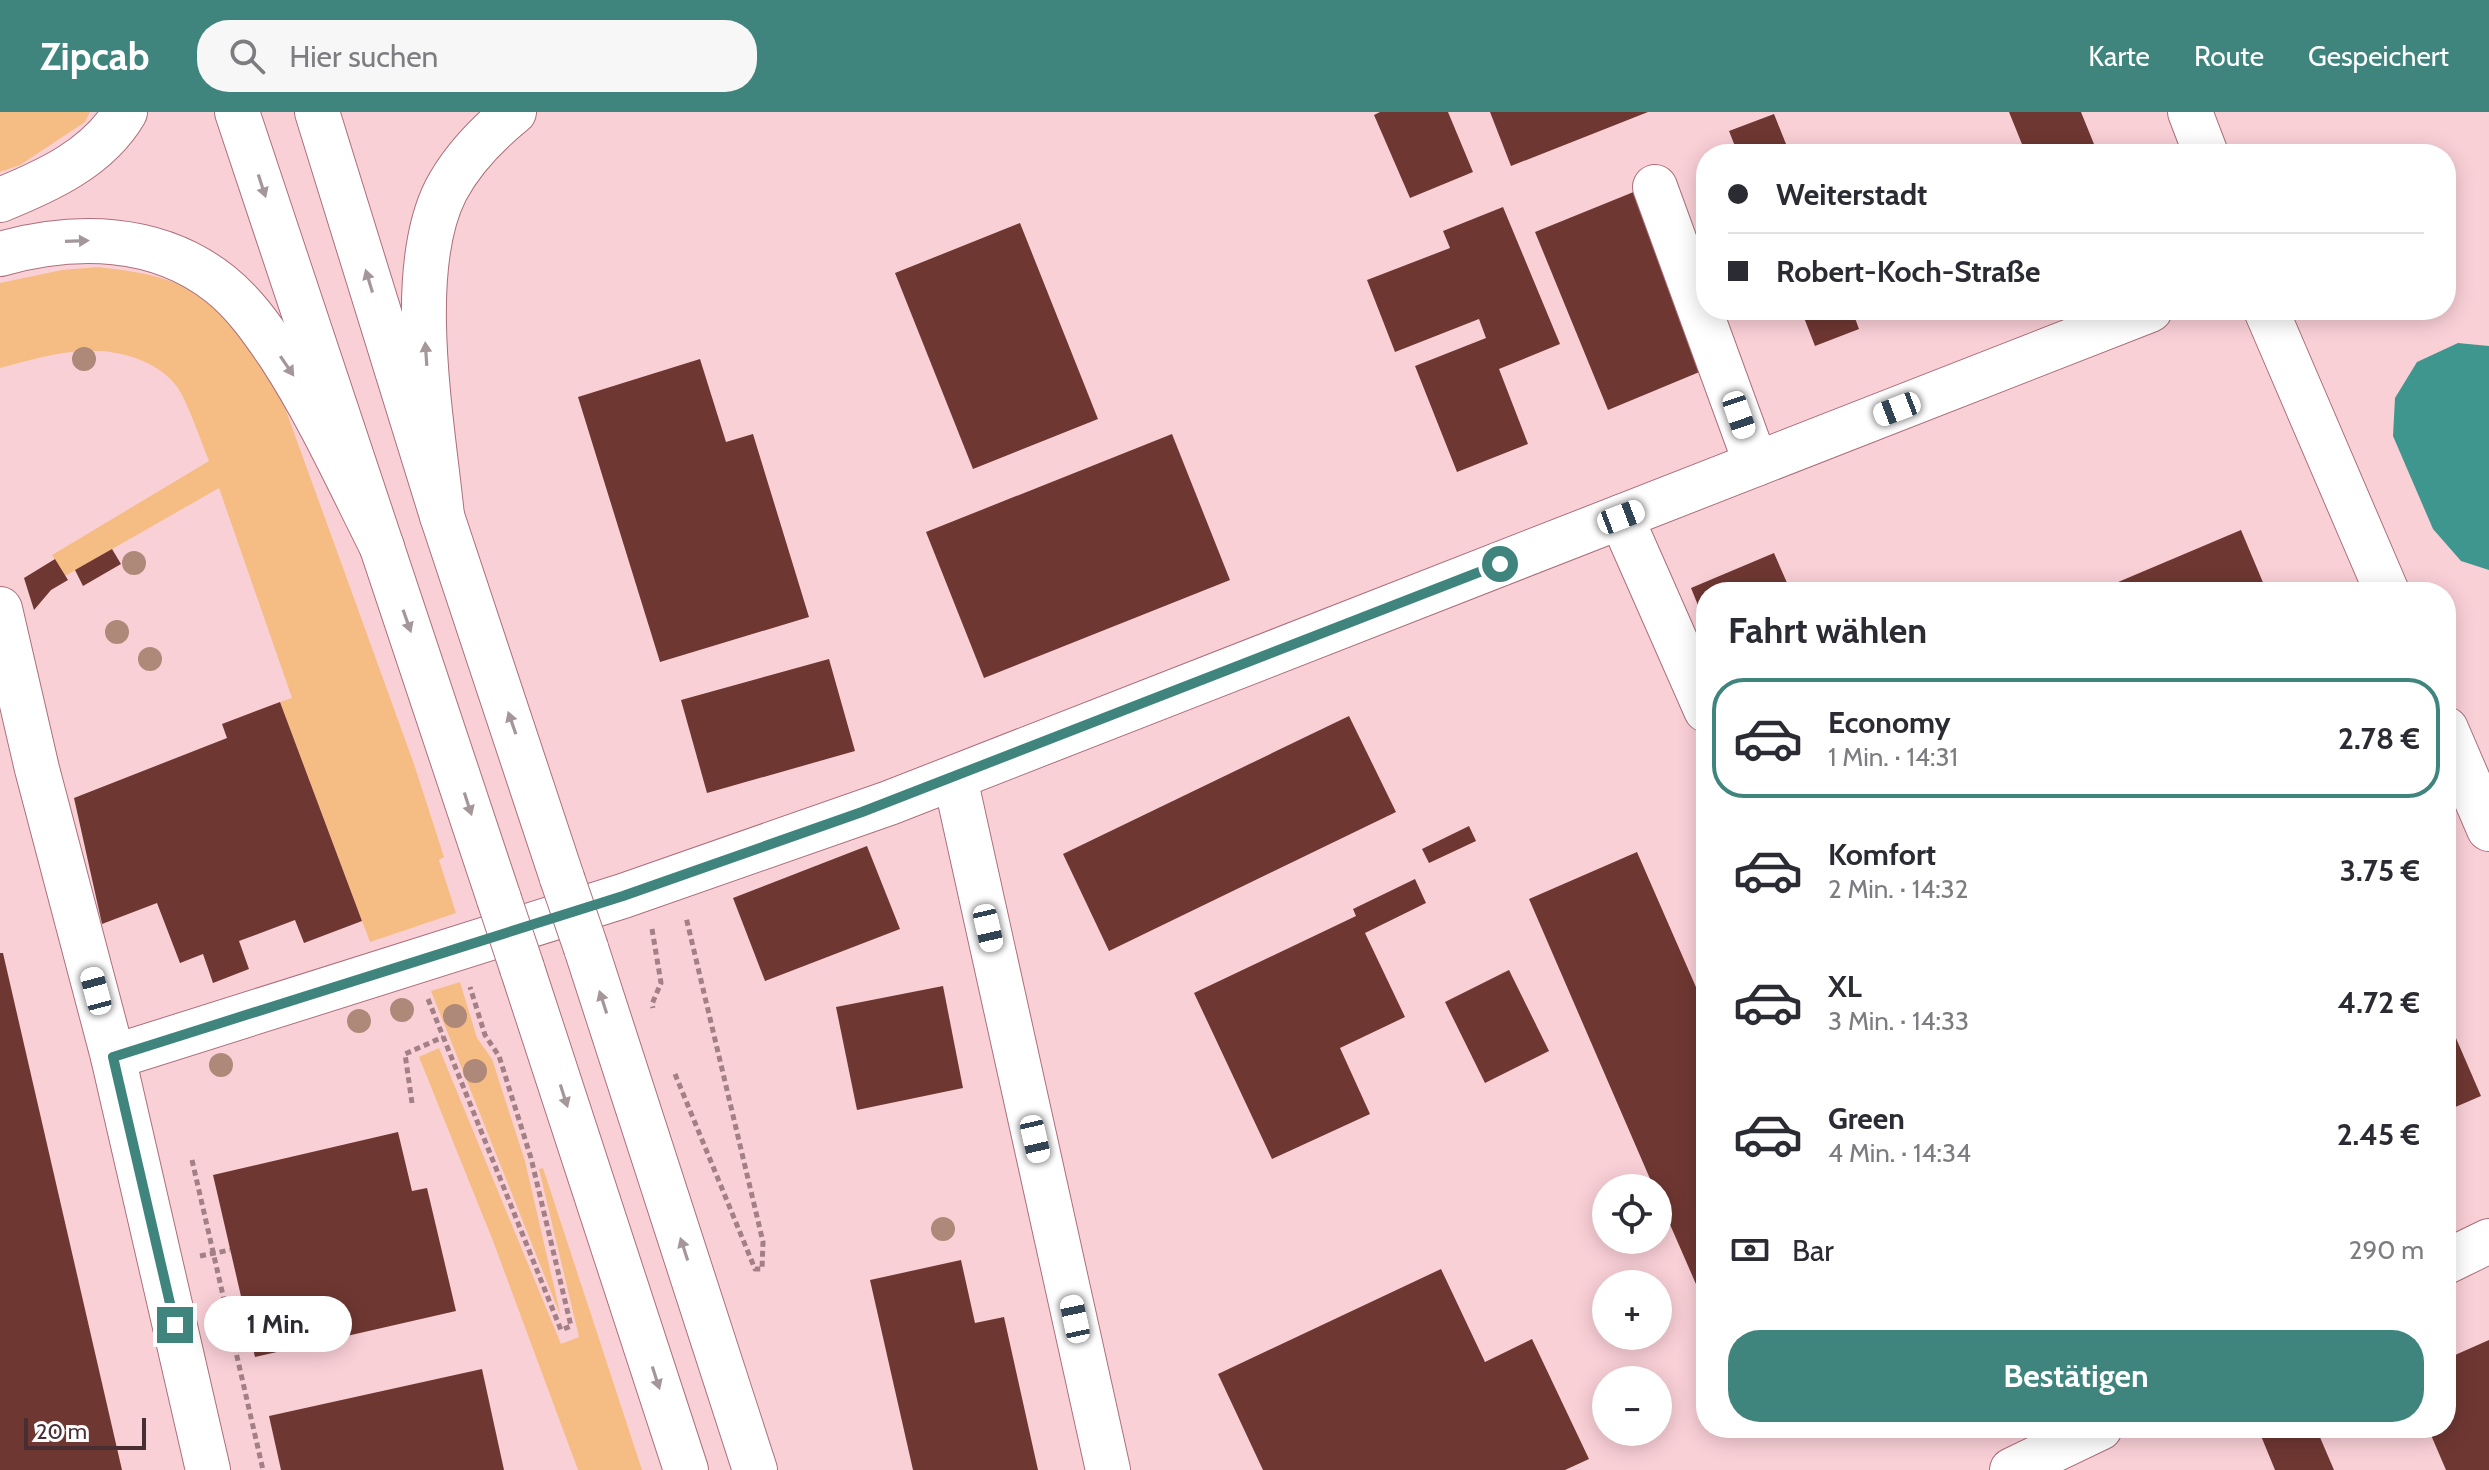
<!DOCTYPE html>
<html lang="de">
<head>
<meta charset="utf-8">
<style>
	body { margin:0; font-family:Cabin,sans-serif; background:#f7f7f7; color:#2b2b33; height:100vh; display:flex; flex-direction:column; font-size:30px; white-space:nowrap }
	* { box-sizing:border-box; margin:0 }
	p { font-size:26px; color:#7c7c81 }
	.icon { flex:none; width:44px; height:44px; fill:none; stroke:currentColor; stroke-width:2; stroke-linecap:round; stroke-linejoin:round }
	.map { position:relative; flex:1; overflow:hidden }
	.details { position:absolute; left:1696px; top:470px; width:760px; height:856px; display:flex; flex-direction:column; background:#fff; border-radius:32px; box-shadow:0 4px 20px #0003 }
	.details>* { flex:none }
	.hud { position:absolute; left:1696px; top:32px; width:760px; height:176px; border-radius:32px; box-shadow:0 4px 20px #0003; display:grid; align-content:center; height:176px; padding:0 32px; background:#fff }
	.fabs { position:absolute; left:1592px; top:1062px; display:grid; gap:16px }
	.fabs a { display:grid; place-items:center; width:80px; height:80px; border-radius:50%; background:#fff; box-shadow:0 4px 20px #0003; font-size:40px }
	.scale { position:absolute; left:24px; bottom:20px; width:122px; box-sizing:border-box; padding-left:8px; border:4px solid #482e33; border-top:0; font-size:22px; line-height:28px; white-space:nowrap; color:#482e33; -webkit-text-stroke:6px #fefefe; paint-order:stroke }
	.end { position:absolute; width:36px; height:36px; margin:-18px; border:10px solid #3f857e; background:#fff; box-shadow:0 0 0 4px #fff }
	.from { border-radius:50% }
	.bubble { position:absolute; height:56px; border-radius:28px; background:#fff; box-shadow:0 4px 20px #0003; font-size:26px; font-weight:700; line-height:56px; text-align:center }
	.car { position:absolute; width:24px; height:48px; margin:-24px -12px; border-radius:10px; box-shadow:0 0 6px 2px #0007; background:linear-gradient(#fff 24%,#345 0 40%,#fff 0 76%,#345 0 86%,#fff 0) }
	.hud b { display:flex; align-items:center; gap:28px; height:76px; font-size:30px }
	.hud b+b { border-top:2px solid #e1e1e2 }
	.hud i { width:20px; height:20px; background:#2b2b33 }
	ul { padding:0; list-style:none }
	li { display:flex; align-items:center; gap:24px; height:120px; margin:0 16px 12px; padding:0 16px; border:4px solid transparent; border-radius:32px }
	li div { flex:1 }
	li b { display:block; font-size:30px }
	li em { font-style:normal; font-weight:700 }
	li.selected { border-color:#3f857e }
	li>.icon { width:72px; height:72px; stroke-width:1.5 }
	h2 { padding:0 32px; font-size:36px; line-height:96px }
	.pay { display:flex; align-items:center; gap:20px; height:88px; padding:0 32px; font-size:30px }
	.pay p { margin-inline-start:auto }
	.button { display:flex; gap:16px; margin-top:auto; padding:16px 32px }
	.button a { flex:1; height:92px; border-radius:32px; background:#3f857e; color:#fff; font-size:32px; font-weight:700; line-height:92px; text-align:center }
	header { display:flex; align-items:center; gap:48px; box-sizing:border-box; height:112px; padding:0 40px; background:#3f857e; color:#fff }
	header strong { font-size:38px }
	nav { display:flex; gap:44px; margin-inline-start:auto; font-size:28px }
	.search { width:560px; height:72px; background:#f7f7f7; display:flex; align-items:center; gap:20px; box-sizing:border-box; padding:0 28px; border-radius:32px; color:#7c7c81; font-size:30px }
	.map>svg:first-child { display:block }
	.green { fill:#f5bd83 }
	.water { fill:#3f968e }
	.building { fill:#6f3732 }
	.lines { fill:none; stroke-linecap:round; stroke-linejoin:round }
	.minor-casing { stroke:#ac6f7b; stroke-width:46 }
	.major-casing { stroke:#ac6f7b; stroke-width:46 }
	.highway-casing { stroke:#ac6f7b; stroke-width:46 }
	.path { stroke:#a28086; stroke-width:5; stroke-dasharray:6 4; stroke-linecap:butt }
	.minor { stroke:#fff; stroke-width:44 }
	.major { stroke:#fff; stroke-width:44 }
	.highway { stroke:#fff; stroke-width:44 }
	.major-bridge-casing { stroke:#ac6f7b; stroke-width:46; stroke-linecap:butt }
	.major-bridge { stroke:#fff; stroke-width:44 }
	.tree { fill:#ae8878 }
	.oneway { fill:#a49699 }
	.route { stroke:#3f857e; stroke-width:10 }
</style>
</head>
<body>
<header>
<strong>Zipcab</strong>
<div class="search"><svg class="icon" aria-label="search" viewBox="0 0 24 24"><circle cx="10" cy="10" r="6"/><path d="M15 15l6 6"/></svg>Hier suchen</div>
<nav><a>Karte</a><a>Route</a><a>Gespeichert</a></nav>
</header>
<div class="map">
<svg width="2489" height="1358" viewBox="0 0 2489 1358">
	<rect width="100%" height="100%" fill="#fad0d7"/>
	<g class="green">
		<path d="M 0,0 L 90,0 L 85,10 L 20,53 L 0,60 Z"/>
		<path d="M 98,155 C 123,158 149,161 173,170 C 222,190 253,239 280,282 L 414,652 L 444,745 L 439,748 L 456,801 L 370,830 L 280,590 L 292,586 L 219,376 L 65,464 L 52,443 L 209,349 C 200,327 192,302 181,281 C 163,249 118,237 84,239 C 56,240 27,249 0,256 L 0,171 L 62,158 Z"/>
		<path d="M 460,870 L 477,926 L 492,947 L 525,1049 L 561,1205 L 431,879 Z"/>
		<path d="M 439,936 L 561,1232 L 579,1225 L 539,1057 L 543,1056 L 642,1358 L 578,1358 L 493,1129 L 419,945 Z"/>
	</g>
	<path class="water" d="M 2458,231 L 2489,234 L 2489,458 L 2461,449 L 2433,417 L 2393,324 L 2395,286 L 2417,250 Z"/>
	<g class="building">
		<path d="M 1380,0 L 1448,0 L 1473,60 L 1410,86 L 1374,3 Z"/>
		<path d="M 1490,0 L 1648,0 L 1511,54 Z"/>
		<path d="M 2009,0 L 2081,0 L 2096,37 L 2083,42 L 2026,42 Z"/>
		<path d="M 1774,2 L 1790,42 L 1738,42 L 1729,19 Z"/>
		<path d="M 1636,79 L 1709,256 L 1608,298 L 1535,120 Z"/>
		<path d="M 1503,95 L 1560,232 L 1499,257 L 1528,332 L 1457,360 L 1415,254 L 1486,226 L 1479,207 L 1395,240 L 1367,168 L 1450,136 L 1443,119 Z"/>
		<path d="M 1020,111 L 1098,307 L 973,357 L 895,161 Z"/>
		<path d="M 1801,198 L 1852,198 L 1859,217 L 1815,234 Z"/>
		<path d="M 700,247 L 726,330 L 753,322 L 809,505 L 660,550 L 578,285 Z"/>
		<path d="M 1172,322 L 1230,468 L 984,566 L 926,420 Z"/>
		<path d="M 2241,418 L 2267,480 L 2096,480 L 2104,476 Z"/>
		<path d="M 112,437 L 121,452 L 83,474 L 75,458 Z"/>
		<path d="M 1774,441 L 1791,480 L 1706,480 L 1706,513 L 1691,476 Z"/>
		<path d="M 55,447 L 68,468 L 51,478 L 34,498 L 24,466 Z"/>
		<path d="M 829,547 L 855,639 L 707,681 L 681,588 Z"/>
		<path d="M 280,590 L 362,809 L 304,831 L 295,808 L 239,829 L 249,857 L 213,871 L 203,842 L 180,851 L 157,791 L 102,812 L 74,686 L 227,626 L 222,612 Z"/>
		<path d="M 1349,604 L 1396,700 L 1109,839 L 1063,742 Z"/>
		<path d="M 1469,714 L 1476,729 L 1429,751 L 1422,737 Z"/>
		<path d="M 867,734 L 900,817 L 765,869 L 733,786 Z"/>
		<path d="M 1637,740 L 1706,898 L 1706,1195 L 1658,1085 L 1658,1076 L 1654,1076 L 1529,787 Z"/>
		<path d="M 1415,767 L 1426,791 L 1365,821 L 1405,905 L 1340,936 L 1370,1002 L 1272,1047 L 1194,881 L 1356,804 L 1353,797 Z"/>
		<path d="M 0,841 L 3,841 L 122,1358 L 0,1358 Z"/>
		<path d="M 1509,858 L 1549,939 L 1485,971 L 1445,890 Z"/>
		<path d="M 943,874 L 963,976 L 857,998 L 836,895 Z"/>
		<path d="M 2446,903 L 2481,984 L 2446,999 Z"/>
		<path d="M 398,1020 L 412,1079 L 427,1076 L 456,1199 L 255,1245 L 213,1063 Z"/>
		<path d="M 961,1148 L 975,1211 L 1004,1205 L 1038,1358 L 913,1358 L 870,1168 Z"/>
		<path d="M 1441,1157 L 1485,1250 L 1532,1227 L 1589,1347 L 1565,1358 L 1263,1358 L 1218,1262 Z"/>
		<path d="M 2489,1228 L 2489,1358 L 2446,1358 L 2428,1316 L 2446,1316 L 2446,1247 Z"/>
		<path d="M 482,1257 L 504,1358 L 281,1358 L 269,1304 Z"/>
		<path d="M 2267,1316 L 2316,1316 L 2334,1358 L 2275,1358 L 2259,1319 Z"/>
	</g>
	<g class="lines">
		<defs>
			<g id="minor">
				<path d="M 2190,0 L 2206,42"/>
				<path d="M 1655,75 L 1756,352"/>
				<path d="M 2266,198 L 2387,480"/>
				<path d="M 1621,405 L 1706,598"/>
				<path d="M 0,497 L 37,657 L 113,945 L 208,1358"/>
				<path d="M 2446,617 L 2489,717"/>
				<path d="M 955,666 L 1108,1358"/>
				<path d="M 113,945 L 623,784 L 889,691 L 2150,198"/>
				<path d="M 2446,1150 L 2489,1129"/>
				<path d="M 2012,1358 L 2100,1316"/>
			</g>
			<g id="major">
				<path d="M 237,0 L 499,787"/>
				<path d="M 317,0 L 442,404 L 562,766"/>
				<path d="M 586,836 L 755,1358"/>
				<path d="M 522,856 L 686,1358"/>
			</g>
			<g id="highway">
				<path d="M 0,88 C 47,69 98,46 125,0"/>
				<path d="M 0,142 C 75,121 157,122 220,172 C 244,191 262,217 279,242 C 319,303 349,370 382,435"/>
				<path d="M 442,404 C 433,313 404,160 446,78 C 463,46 487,22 514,0"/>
			</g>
		</defs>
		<use href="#minor" class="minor-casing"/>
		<use href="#major" class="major-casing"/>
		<use href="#highway" class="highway-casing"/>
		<g class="path">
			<path d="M 652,817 L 661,871 L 652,892 L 653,896"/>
			<path d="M 428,887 L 561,1218 L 571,1214 L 531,1046 L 499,944 L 485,923 L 470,875"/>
			<path d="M 675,962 L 755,1157 L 762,1157 L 763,1130 L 686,805"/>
			<path d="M 412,991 L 405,942 L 443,925"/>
			<path d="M 192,1048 L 263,1358"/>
			<path d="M 200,1144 L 230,1138"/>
		</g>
		<use href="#minor" class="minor"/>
		<use href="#major" class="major"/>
		<use href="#highway" class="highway"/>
		<defs>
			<g id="major-bridge">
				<path d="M 562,766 L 586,836"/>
				<path d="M 499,787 L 522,856"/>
			</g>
		</defs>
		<use href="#major-bridge" class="major-bridge-casing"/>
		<use href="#major-bridge" class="major-bridge"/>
	</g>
	<g class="tree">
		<circle cx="84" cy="247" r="12"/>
		<circle cx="134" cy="451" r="12"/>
		<circle cx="117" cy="520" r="12"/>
		<circle cx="150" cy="547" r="12"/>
		<circle cx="402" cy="898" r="12"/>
		<circle cx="455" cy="904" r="12"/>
		<circle cx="359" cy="909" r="12"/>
		<circle cx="221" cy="953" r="12"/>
		<circle cx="475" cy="959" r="12"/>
		<circle cx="943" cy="1117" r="12"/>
	</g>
	<defs><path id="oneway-solid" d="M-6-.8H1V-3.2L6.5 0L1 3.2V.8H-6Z" transform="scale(2)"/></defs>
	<g class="oneway">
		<use href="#oneway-solid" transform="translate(262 74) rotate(72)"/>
		<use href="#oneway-solid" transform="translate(77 129) rotate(-2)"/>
		<use href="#oneway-solid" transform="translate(369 169) rotate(-107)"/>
		<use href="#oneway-solid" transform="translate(426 242) rotate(-94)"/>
		<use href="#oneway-solid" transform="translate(287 254) rotate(56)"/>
		<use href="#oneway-solid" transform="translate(407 509) rotate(71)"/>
		<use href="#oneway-solid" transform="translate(512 611) rotate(-109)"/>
		<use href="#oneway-solid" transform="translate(468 692) rotate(72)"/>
		<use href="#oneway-solid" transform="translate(603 890) rotate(-108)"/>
		<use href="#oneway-solid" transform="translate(564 984) rotate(72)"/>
		<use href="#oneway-solid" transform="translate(684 1137) rotate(-108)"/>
		<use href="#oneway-solid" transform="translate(656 1266) rotate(72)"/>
	</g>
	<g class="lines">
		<path class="route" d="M 175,1213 L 113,945 L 623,784 L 862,700 L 1500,452"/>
	</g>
</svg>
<div class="fabs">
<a><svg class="icon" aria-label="locate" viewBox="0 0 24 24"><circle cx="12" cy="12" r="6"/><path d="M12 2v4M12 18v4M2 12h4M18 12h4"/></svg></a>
<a>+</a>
<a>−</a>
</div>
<div class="scale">20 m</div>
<i class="end from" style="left:1500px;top:452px"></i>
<i class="end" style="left:175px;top:1213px"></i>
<div class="bubble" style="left:204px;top:1184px;width:148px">1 Min.</div>
<i class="car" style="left:1897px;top:297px;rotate:249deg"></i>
<i class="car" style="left:1739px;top:303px;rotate:161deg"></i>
<i class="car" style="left:1621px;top:405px;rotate:69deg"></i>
<i class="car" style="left:988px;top:816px;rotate:167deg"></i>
<i class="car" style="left:96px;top:879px;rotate:345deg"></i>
<i class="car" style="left:1035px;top:1027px;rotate:167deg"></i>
<i class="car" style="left:1075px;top:1207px;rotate:348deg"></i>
<div class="hud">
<b><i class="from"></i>Weiterstadt</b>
<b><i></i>Robert-Koch-Straße</b>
</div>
<section class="details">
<h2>Fahrt wählen</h2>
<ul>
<li class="selected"><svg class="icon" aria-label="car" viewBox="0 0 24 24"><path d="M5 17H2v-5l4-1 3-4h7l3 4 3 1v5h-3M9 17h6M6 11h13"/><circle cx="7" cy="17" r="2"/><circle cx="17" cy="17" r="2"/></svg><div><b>Economy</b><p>1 Min. · 14:31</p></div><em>2.78 €</em></li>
<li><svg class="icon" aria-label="car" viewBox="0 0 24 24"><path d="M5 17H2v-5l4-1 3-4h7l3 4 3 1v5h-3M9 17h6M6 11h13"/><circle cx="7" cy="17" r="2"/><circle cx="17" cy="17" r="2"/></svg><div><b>Komfort</b><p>2 Min. · 14:32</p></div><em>3.75 €</em></li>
<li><svg class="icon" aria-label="car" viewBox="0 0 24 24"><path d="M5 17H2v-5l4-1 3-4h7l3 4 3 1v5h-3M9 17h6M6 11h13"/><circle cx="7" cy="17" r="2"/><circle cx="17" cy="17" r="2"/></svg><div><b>XL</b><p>3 Min. · 14:33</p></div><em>4.72 €</em></li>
<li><svg class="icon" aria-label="car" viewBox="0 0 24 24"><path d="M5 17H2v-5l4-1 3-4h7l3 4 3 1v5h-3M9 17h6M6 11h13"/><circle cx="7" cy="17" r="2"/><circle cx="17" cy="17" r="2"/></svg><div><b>Green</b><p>4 Min. · 14:34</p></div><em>2.45 €</em></li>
</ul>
<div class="pay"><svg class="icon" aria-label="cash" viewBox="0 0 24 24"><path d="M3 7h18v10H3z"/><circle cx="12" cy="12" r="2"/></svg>Bar<p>290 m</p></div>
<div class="button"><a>Bestätigen</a></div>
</section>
</div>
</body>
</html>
